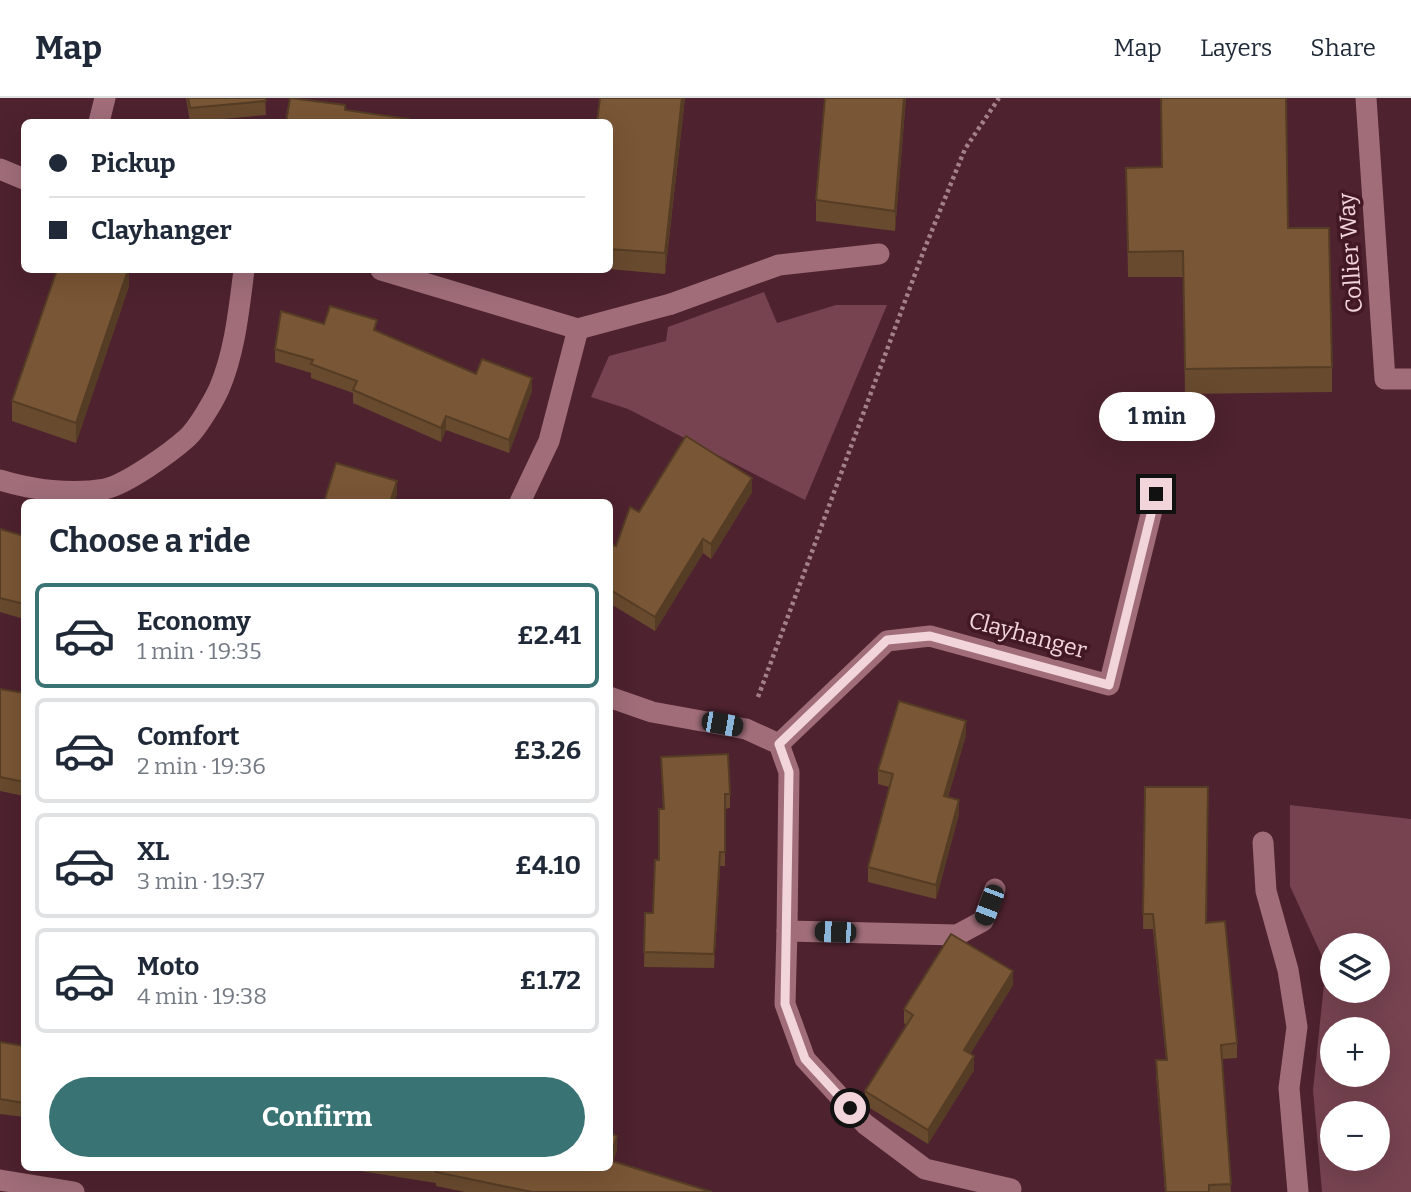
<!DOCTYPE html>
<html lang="en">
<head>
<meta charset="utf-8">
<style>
	body { margin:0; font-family:Bitter,serif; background:#f2f2f3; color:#1f2937; height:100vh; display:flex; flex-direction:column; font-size:26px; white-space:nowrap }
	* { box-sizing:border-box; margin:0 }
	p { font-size:23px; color:#747a83 }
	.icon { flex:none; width:38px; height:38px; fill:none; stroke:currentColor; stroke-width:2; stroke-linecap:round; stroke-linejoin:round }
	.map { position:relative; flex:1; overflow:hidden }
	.side { position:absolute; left:21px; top:401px; width:592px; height:672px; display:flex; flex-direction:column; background:#fff; border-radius:10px; box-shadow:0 7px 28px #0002 }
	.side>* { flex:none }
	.top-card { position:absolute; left:21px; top:21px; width:592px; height:154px; border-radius:10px; box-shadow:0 7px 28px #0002; display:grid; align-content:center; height:154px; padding:0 28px; background:#fff }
	.controls { position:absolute; left:1320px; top:835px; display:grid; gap:14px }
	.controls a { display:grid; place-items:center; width:70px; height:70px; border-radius:50%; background:#fff; box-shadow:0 7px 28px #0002; font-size:35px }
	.end { position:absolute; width:32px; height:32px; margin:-16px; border:9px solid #f2d5db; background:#111; box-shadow:0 0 0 4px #111 }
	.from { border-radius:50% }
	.bubble { position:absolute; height:49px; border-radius:24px; background:#fff; box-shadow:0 7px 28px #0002; font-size:23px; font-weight:700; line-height:49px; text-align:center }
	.car { position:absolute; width:21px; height:42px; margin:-21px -10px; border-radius:9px; box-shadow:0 0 5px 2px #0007; background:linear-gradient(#222 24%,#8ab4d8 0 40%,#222 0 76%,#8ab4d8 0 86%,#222 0) }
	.top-card b { display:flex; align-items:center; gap:24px; height:66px; font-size:26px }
	.top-card b+b { border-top:2px solid #e0e1e3 }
	.top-card i { width:18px; height:18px; background:#1f2937 }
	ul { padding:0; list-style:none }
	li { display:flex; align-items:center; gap:21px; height:105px; margin:0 14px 10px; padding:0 14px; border:4px solid #e0e1e3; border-radius:10px }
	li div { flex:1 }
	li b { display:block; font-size:26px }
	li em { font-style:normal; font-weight:700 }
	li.selected { border-color:#397374 }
	li>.icon { width:63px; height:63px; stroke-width:1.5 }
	h2 { padding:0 28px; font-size:32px; line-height:84px }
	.cta { display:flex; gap:14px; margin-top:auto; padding:14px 28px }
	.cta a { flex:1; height:80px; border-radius:42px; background:#397374; color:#fff; font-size:28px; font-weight:700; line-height:80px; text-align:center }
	header { display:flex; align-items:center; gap:42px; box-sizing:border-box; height:98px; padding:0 35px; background:#fff; border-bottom:2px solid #e0e1e3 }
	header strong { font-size:33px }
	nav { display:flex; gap:38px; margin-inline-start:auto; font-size:24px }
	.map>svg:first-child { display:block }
	.green { fill:#774351; fill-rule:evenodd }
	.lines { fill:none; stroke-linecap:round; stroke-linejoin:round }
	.path { stroke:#a4808a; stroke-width:4.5; stroke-dasharray:3.5 3.5; stroke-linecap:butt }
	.lane { stroke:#a06d79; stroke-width:21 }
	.street { stroke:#a06d79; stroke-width:21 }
	.wall { fill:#684a2e }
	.shaded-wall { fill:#553c25 }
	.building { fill:#795635; stroke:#553c25; stroke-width:2 }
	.route { stroke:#f2d5db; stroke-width:9 }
	.labels { text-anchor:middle; stroke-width:7; stroke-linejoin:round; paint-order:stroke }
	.street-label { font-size:23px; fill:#f2d5db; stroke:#421825 }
</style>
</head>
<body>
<header>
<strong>Map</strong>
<nav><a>Map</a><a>Layers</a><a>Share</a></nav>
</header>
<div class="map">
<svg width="1411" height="1094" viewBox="0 0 1411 1094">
	<rect width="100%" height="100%" fill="#4e222f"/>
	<g class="green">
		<path d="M 764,194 L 777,225 L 836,207 L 887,207 L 805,402 L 628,311 L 591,299 L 609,258 L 666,243 L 668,229 Z"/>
		<path d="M 1290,707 L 1411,721 L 1411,1094 L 1322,1094 L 1313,992 L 1326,867 L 1290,788 ZM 1332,847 L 1377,847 L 1377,892 L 1332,892 ZM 1332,931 L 1377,931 L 1377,976 L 1332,976 ZM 1332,1015 L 1377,1015 L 1377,1060 L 1332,1060 Z"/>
	</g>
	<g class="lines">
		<path class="path" d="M 758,599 L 924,152 L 965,51 L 999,0"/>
		<g class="lane">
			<path d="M 671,206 L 779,167 L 879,156"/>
			<path d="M 787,833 L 785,906 L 805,961 L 865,1026 L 925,1071 L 1011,1091"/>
		</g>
		<g class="street">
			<path d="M 1366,0 L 1385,281 L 1411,281"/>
			<path d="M 99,24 L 105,0"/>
			<path d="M 0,71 L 24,81"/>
			<path d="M 381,172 L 578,231"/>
			<path d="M 578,231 L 671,206"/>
			<path d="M 0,382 C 32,392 72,397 105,391 C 127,386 170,355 187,340 C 197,331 213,304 219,291 C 235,254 239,211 244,172"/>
			<path d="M 520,404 L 549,343 L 578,231"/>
			<path d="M 609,599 L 652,614 L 746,631 L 779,646 L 789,674 L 787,833 L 957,837 L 983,823 L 995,791"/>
			<path d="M 779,646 L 887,543 L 930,538 L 1109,587 L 1156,396"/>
			<path d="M 1263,744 L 1266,793 L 1288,872 L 1297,929 L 1289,990 L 1298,1094"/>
			<path d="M 0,1082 L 74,1094"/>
		</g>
	</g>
	<g class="wall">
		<path d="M 186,0 L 265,0 L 266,17 L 190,24 Z"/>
		<path d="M 685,0 L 665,176 L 609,171 L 609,24 Z"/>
		<path d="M 825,0 L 906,0 L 895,133 L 816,123 L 816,102 Z"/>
		<path d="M 1126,70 L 1288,130 L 1332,269 L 1332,294 L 1185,296 L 1183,179 L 1128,179 Z"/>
		<path d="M 129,172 L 129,188 L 76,345 L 12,323 L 12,303 Z"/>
		<path d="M 324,226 L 377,233 L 476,276 L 532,293 L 509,355 L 446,332 L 441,344 L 353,305 L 353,295 L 311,280 L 311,275 L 275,264 L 275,251 Z"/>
		<path d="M 752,394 L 711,461 L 703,455 L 655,533 L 609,505 L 609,446 L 616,448 L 639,414 Z"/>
		<path d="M 0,431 L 24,438 L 24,521 L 0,514 Z"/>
		<path d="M 0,591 L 24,595 L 24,698 L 0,693 Z"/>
		<path d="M 966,637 L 948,699 L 959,716 L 936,801 L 868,784 L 868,769 L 889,689 L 878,686 L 878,672 Z"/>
		<path d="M 661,659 L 730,696 L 730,710 L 725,711 L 725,768 L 720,768 L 714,870 L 644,869 L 645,815 L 653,815 L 659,762 L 663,711 Z"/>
		<path d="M 1145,689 L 1206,825 L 1237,945 L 1237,960 L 1222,961 L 1231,1094 L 1165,1094 L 1156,977 L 1156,962 L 1166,962 L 1153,831 L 1143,831 Z"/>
		<path d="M 1013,887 L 970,956 L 974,972 L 928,1046 L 865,1007 L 865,993 L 906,927 L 904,925 L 904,911 Z"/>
		<path d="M 0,944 L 24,948 L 24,1019 L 0,1016 Z"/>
		<path d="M 617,1052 L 613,1063 L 712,1094 L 465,1094 L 436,1088 L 436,1085 L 335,1069 L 609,1069 Z"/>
	</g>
	<g class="shaded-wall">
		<path d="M 682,0 L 685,0 L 665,176 L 665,155 Z"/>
		<path d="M 904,0 L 906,0 L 895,133 L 895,113 Z"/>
		<path d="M 128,172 L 129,172 L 129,188 L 76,345 L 76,325 Z"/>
		<path d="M 532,280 L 532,293 L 509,355 L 509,342 Z"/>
		<path d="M 446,318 L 446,332 L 441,344 L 441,330 Z"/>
		<path d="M 752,380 L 752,394 L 711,461 L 711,446 Z"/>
		<path d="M 397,383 L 397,397 L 394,404 L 390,404 Z"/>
		<path d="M 703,441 L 703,455 L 655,533 L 655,519 Z"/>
		<path d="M 966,623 L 966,637 L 944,712 L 944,698 Z"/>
		<path d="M 959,702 L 959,716 L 936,801 L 936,787 Z"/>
		<path d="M 720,754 L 720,768 L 714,870 L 714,856 Z"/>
		<path d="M 1013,873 L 1013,887 L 964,966 L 964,952 Z"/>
		<path d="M 974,958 L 974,972 L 928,1046 L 928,1032 Z"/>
		<path d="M 617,1038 L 617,1052 L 609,1076 L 609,1062 Z"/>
	</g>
	<g class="building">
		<path d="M 188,0 L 265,0 L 266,3 L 190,10 Z"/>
		<path d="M 290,0 L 345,7 L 345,12 L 409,21 L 409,24 L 286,24 Z"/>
		<path d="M 600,0 L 682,0 L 665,155 L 609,151 L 609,24 L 597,24 Z"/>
		<path d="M 825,0 L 904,0 L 895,113 L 816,102 Z"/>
		<path d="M 1161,0 L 1286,0 L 1288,130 L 1329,130 L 1332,269 L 1185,271 L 1183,153 L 1128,154 L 1126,70 L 1162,69 Z"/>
		<path d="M 57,172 L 128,172 L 76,325 L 12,303 Z"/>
		<path d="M 330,208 L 377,222 L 374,232 L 476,276 L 482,261 L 532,280 L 509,342 L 446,318 L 441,330 L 353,292 L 357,283 L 311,266 L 313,262 L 275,251 L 281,213 L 324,226 Z"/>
		<path d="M 686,338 L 752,380 L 711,446 L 703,441 L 655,519 L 609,491 L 609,446 L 616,448 L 630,409 L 639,414 Z"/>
		<path d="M 336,365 L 397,383 L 390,404 L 324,404 Z"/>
		<path d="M 0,431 L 24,438 L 24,506 L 0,500 Z"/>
		<path d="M 0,591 L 24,595 L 24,684 L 0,679 Z"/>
		<path d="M 899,603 L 966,623 L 944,698 L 959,702 L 936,787 L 868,769 L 893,676 L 878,672 Z"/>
		<path d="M 728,656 L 730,696 L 725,696 L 725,754 L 720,754 L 714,856 L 644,854 L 645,815 L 653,815 L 655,762 L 659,762 L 659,711 L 664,711 L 661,659 Z"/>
		<path d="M 1145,689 L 1208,689 L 1206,825 L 1225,823 L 1237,945 L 1221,947 L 1231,1086 L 1209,1087 L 1209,1094 L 1166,1094 L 1156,962 L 1167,962 L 1153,816 L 1143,816 Z"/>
		<path d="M 951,836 L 1013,873 L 964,952 L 974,958 L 928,1032 L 865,993 L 913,917 L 904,911 Z"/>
		<path d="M 0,944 L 24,948 L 24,1005 L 0,1001 Z"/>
		<path d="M 609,1035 L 617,1038 L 609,1062 L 712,1094 L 532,1094 L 436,1074 L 437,1071 L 427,1069 L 609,1069 Z"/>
	</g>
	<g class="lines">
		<path class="route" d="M 850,1010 L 805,961 L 785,906 L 789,674 L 779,646 L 887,542 L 930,538 L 1109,587 L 1156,396"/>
	</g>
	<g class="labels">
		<g class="street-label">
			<text transform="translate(1350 155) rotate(-94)" y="8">Collier Way</text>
			<text transform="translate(1028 537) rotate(15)" y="8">Clayhanger</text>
		</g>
	</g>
</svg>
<div class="controls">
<a><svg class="icon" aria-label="layers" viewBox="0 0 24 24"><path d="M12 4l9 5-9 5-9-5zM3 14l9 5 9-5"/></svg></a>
<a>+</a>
<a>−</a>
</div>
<i class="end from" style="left:850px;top:1010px"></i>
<i class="end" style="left:1156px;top:396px"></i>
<div class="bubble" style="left:1099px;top:294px;width:116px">1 min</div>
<i class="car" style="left:722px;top:626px;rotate:100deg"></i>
<i class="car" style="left:989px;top:807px;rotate:201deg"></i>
<i class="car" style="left:835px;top:834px;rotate:272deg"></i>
<div class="top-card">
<b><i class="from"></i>Pickup</b>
<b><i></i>Clayhanger</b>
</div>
<section class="side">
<h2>Choose a ride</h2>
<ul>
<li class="selected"><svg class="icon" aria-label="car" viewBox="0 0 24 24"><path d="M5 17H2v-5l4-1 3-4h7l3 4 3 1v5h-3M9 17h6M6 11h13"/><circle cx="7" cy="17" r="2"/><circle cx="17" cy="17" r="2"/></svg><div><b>Economy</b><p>1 min · 19:35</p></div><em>£2.41</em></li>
<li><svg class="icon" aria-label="car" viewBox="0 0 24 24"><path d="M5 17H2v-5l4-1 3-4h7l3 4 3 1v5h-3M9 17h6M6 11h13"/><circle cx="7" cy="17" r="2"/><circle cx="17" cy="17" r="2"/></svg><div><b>Comfort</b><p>2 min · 19:36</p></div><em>£3.26</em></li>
<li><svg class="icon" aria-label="car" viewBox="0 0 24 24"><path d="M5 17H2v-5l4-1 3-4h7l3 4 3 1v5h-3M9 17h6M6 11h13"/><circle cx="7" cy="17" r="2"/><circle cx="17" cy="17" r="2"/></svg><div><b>XL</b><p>3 min · 19:37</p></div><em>£4.10</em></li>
<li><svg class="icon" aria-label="car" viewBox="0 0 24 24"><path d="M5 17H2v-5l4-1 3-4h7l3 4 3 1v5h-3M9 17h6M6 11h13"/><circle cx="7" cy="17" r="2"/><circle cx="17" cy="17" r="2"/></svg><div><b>Moto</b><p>4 min · 19:38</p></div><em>£1.72</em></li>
</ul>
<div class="cta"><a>Confirm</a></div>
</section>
</div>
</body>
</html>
